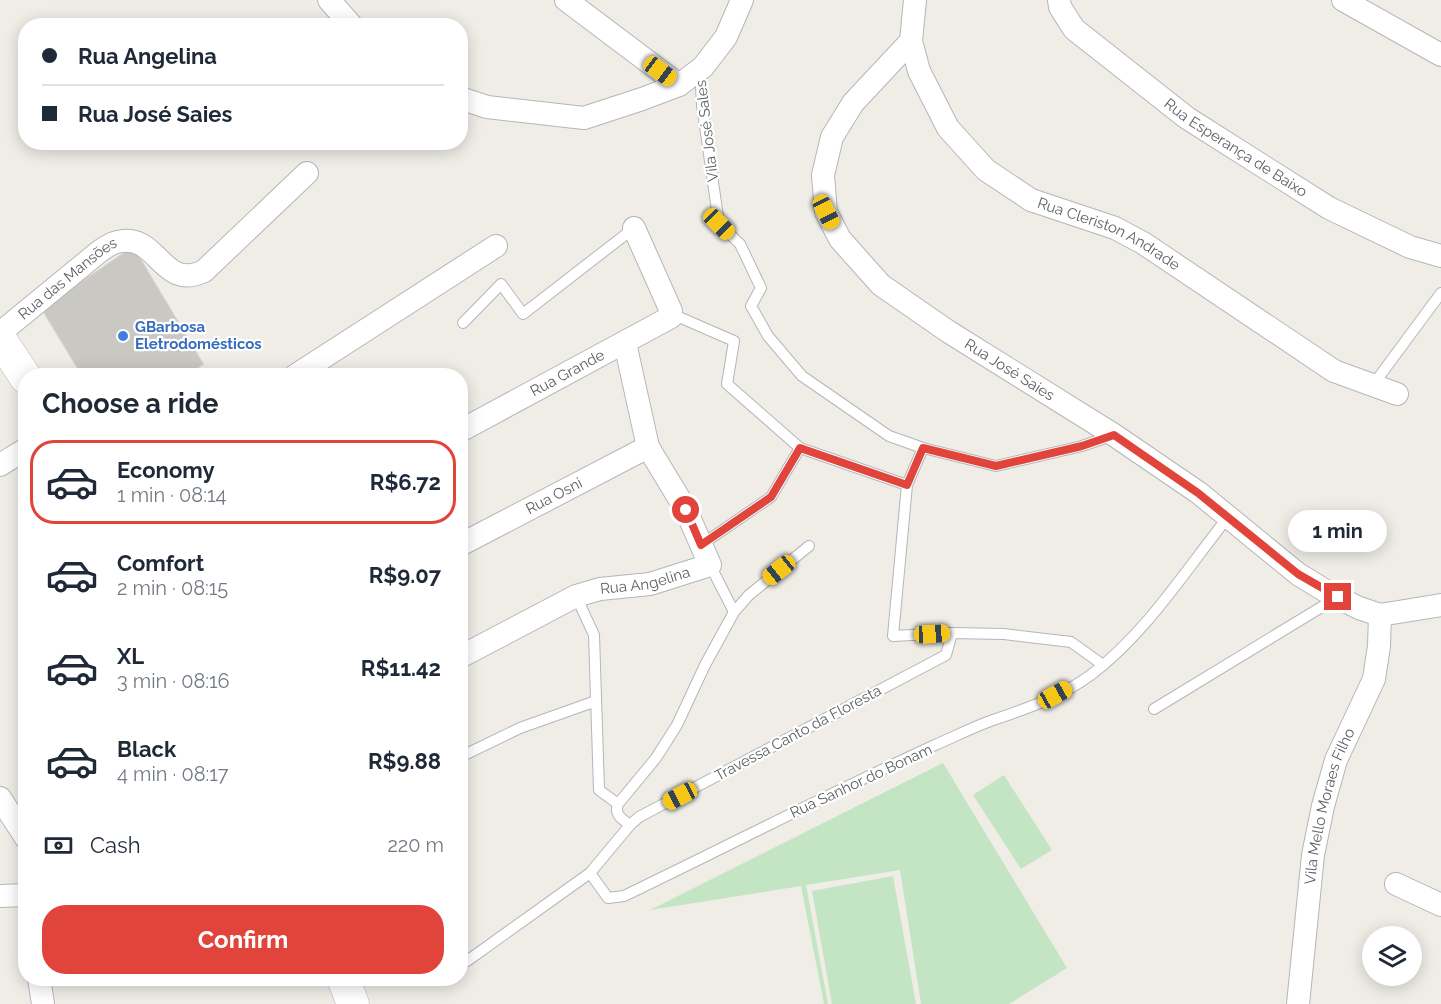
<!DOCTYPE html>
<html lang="en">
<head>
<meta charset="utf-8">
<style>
	body { margin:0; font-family:Raleway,sans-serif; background:#f2f2f3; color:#1f2937; height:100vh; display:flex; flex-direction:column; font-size:22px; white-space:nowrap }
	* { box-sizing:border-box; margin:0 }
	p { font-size:20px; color:#747a83 }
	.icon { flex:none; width:33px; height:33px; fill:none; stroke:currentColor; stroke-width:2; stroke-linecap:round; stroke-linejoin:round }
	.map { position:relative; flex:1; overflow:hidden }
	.side { position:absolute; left:18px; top:368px; width:450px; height:618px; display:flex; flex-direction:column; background:#fff; border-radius:24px; box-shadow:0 3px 15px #0003 }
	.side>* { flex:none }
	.hud { position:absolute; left:18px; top:18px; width:450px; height:132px; border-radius:24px; box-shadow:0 3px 15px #0003; display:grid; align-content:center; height:132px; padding:0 24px; background:#fff }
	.buttons { position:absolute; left:1362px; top:926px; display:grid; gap:12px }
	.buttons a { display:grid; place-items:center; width:60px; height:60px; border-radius:50%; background:#fff; box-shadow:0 3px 15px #0003; font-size:30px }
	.end { position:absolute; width:27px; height:27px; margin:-14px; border:8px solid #e1443a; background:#fff; box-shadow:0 0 0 3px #fff }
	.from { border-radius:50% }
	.bubble { position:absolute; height:42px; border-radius:21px; background:#fff; box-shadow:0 3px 15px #0003; font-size:20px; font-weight:700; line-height:42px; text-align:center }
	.car { position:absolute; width:18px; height:36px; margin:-18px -9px; border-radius:8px; box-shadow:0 0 4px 2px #0007; background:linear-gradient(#f5c518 24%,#345 0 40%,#f5c518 0 76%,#345 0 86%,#f5c518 0) }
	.hud b { display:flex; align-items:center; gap:21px; height:57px; font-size:22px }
	.hud b+b { border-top:2px solid #e0e1e3 }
	.hud i { width:15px; height:15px; background:#1f2937 }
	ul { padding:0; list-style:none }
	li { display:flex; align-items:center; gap:18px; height:84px; margin:0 12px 9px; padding:0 12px; border:3px solid transparent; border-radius:24px }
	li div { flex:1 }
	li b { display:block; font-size:22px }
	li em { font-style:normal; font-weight:700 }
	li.current { border-color:#e1443a }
	li>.icon { width:54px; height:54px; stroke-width:1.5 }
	h2 { padding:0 24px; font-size:27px; line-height:72px }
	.pay { display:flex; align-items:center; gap:15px; height:66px; padding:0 24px; font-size:22px }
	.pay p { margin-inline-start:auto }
	.action { display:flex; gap:12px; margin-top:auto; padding:12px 24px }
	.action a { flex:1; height:69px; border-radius:24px; background:#e1443a; color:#fff; font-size:24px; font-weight:700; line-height:69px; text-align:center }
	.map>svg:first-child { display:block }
	.green { fill:#c4e5c4 }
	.building { fill:#cac8c2; stroke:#d3cec4; stroke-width:1.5 }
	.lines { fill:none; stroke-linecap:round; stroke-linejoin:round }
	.service-casing { stroke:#b3b6ba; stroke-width:12 }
	.minor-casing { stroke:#b3b6ba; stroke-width:24 }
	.secondary-casing { stroke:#b4b8bc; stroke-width:33 }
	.service { stroke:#fff; stroke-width:10 }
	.minor { stroke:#fff; stroke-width:22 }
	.secondary { stroke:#fff; stroke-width:32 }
	.route { stroke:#e1443a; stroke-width:8 }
	.shop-dot { fill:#3f7fe0; stroke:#fff; stroke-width:2 }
	.labels { text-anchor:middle; stroke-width:4.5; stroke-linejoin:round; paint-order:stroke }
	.street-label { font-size:15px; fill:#5d6165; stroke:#fff }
	.shop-label { font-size:15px; font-weight:bold; fill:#366cbe; stroke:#fff; text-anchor:start }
</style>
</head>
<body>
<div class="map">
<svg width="1441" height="1004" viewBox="0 0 1441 1004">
	<rect width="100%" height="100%" fill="#efede6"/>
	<g class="green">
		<path d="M 943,763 L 1067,968 L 1009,1004 L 921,1004 L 900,870 L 806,885 L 828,1004 L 824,1004 L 801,886 L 650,910 Z"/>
		<path d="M 1004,775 L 1052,850 L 1021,869 L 973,795 Z"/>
		<path d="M 893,876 L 916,1004 L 832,1004 L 812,891 Z"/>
	</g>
	<path class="building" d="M 133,247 L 203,364 L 186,375 L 82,375 L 42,309 Z"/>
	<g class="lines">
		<defs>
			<g id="service">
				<path d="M 700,70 L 702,105 L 719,224 L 740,244 L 761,288 L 751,306 L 768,336 L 802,376 L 889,436 L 923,448"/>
				<path d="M 672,314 L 734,341 L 727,384 L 800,448 L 907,485"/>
				<path d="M 463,323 L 501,284 L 523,314 L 634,228"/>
				<path d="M 1373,385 L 1441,293"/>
				<path d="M 701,545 L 771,497 L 800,448"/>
				<path d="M 710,565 L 734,612"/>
				<path d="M 576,596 L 594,635 L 599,790 L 618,804"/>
				<path d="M 1103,665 L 1071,642 L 1004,634 L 952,633 L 893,636 L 907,485 L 923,448 L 996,466 L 1082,446 L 1114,435"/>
				<path d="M 1154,709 L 1338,597"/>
				<path d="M 460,757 L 520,728 L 596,701"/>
				<path d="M 630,825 L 639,817 L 946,655 L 952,633"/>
				<path d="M 590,873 L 630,825 C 622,819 614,815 618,804 L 656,758 L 677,725 L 705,665 L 734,612 L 749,595 L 809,546"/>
				<path d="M 467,961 L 590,873 L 608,898 L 624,896 C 728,846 830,793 935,745 C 954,737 973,727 993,720 C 1026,709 1063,696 1092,674 C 1146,633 1186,570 1228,517"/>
			</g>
			<g id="minor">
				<path d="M 329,0 L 352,26"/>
				<path d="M 566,0 L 679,85"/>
				<path id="s1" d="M 915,0 L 911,41 L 919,71 L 948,128 L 986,170 L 1031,200 L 1115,228 L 1143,243 L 1334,371 L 1397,394"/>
				<path id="s2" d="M 1059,0 L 1060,7 L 1074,29 L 1187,118 L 1329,208 L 1410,247 L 1441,256"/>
				<path d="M 1343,0 L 1441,55"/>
				<path id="s3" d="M 911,41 L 853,103 L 832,137 L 823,175 L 826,212 L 840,239 L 881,285 L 949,332 L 1114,435 L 1199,493 L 1298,574 L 1329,593 L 1359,608 L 1380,615 L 1441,605"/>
				<path d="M 460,98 L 487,107 L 584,118 L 642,99 L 679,85 L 703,67 L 726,37 L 742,0"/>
				<path id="s4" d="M 0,333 L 100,251 C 105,248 111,243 117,242 C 158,231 161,292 204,271 L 307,173"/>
				<path d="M 296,375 L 496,246"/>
				<path id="s5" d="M 460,431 L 671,317 L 671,311 L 634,228"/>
				<path d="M 0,465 L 26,449"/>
				<path id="s6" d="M 460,545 L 648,447"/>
				<path id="s7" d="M 460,657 L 576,596 L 600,589 L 650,584 L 710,565 L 686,510 L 648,447 L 625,343"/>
				<path d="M 0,798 L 26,838"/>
				<path d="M 1396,884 L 1441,905"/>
				<path d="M 0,896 L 26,895"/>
				<path d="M 39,978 L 43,1004"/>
				<path id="s8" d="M 1298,1004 L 1313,855 L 1323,806 L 1336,760 L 1374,679 L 1379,646 L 1380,615"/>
			</g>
			<g id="secondary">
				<path d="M 0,339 L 26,378"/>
				<path d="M 343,978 L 353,1004"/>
			</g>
		</defs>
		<use href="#service" class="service-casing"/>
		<use href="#minor" class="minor-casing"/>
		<use href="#secondary" class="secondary-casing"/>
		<use href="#service" class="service"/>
		<use href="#minor" class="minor"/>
		<use href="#secondary" class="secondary"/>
	</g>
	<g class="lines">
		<path class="route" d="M 686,510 L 701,545 L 771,497 L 800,448 L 907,485 L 923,448 L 996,466 L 1082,446 L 1114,435 L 1198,493 L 1298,574 L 1338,597"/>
	</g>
	<circle class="shop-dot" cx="123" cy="336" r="6"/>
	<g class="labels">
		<g class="street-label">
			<text transform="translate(707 131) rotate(-97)" y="5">Vila José Sales</text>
			<text dy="5" stroke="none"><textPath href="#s2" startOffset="234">Rua Esperança de Baixo</textPath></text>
			<text dy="5" stroke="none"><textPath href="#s1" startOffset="332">Rua Cleriston Andrade</textPath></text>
			<text dy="5" stroke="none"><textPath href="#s4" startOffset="87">Rua das Mansões</textPath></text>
			<text dy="5" stroke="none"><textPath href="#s3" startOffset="447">Rua José Saies</textPath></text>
			<text dy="5" stroke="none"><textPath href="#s5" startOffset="122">Rua Grande</textPath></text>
			<text dy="5" stroke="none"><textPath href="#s6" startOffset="106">Rua Osni</textPath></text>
			<text dy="5" stroke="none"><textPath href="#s7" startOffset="202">Rua Angelina</textPath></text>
			<text transform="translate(798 733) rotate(-28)" y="5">Travessa Canto da Floresta</text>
			<text transform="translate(861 781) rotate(-25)" y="5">Rua Sanhor do Bonam</text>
			<text dy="5" stroke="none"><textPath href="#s8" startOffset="201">Vila Mello Moraes Filho</textPath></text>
		</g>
		<g class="shop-label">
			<text x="135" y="332">GBarbosa<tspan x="135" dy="17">Eletrodomésticos</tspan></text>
		</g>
	</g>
</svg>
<div class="buttons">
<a><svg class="icon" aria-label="layers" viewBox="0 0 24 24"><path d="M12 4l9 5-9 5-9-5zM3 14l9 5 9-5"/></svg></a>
</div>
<i class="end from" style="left:686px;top:510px"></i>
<i class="end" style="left:1338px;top:597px"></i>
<div class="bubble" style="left:1288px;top:510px;width:99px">1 min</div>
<i class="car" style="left:660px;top:71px;rotate:127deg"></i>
<i class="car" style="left:826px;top:212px;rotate:153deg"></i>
<i class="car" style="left:719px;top:224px;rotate:135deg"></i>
<i class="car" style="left:779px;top:570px;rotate:231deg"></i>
<i class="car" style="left:932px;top:634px;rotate:87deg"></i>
<i class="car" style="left:1055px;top:695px;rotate:61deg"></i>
<i class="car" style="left:680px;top:796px;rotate:242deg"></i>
<div class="hud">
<b><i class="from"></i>Rua Angelina</b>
<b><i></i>Rua José Saies</b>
</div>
<section class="side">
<h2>Choose a ride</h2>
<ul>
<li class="current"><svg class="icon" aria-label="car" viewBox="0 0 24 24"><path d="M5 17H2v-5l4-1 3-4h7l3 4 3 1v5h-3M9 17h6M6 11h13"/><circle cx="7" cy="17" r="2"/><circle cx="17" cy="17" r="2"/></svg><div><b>Economy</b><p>1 min · 08:14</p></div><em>R$6.72</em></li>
<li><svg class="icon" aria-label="car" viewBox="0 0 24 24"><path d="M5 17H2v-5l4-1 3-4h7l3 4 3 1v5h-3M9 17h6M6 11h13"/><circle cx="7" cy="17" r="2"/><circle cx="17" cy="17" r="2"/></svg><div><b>Comfort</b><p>2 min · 08:15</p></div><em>R$9.07</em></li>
<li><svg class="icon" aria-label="car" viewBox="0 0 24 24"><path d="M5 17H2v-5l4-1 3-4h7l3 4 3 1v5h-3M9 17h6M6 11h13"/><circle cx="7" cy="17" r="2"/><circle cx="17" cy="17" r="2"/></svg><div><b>XL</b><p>3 min · 08:16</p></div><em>R$11.42</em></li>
<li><svg class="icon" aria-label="car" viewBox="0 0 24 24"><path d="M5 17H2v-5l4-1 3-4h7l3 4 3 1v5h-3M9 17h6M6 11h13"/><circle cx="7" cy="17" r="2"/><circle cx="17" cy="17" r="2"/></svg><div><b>Black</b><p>4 min · 08:17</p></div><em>R$9.88</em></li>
</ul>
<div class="pay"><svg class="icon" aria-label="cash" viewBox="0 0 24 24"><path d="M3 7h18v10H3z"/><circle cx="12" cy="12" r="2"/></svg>Cash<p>220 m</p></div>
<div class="action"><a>Confirm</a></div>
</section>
</div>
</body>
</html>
